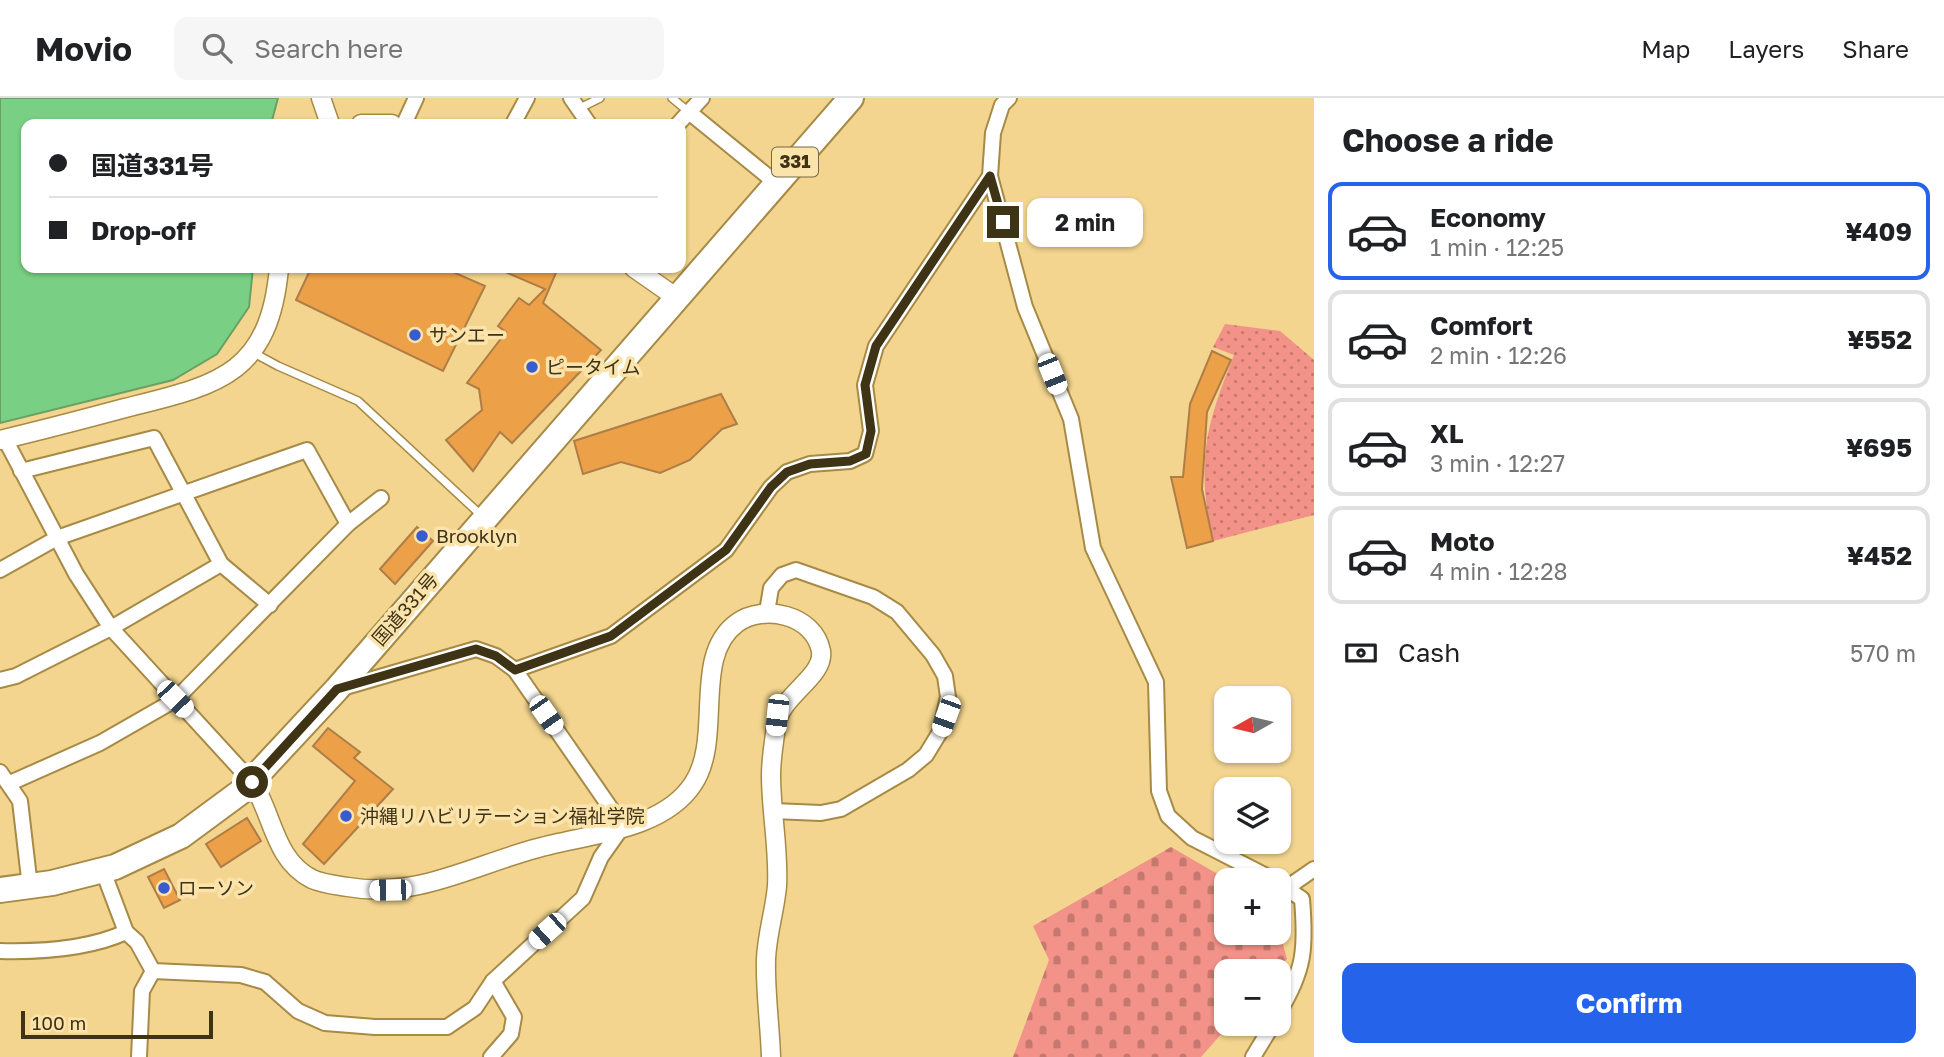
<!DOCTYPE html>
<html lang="en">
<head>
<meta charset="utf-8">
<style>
	body { margin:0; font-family:"Golos Text","Noto Sans JP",sans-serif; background:#f6f6f6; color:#202124; height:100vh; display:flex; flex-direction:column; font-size:26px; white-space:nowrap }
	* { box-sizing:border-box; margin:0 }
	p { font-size:23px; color:#757577 }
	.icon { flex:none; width:38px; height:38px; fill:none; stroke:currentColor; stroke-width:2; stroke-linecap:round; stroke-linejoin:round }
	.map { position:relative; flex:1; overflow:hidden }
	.drawer { display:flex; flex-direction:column; background:#fff; width:630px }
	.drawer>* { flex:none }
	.top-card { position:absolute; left:21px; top:21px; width:665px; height:154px; border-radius:14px; box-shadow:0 2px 5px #0004; display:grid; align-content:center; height:154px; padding:0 28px; background:#fff }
	.needle { width:46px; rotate:262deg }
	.fabs { position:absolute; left:1214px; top:588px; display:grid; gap:14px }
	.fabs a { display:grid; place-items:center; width:77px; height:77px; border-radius:14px; background:#fff; box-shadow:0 2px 5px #0004; font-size:35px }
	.scale { position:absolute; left:21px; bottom:18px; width:192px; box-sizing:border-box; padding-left:7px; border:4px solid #3f3316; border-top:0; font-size:19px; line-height:24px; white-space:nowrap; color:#3f3316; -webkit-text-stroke:5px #fbe3ac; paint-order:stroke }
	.end { position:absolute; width:32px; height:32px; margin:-16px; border:9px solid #3f3316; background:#fff; box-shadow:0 0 0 4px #fff }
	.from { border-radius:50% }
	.bubble { position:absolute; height:49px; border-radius:14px; background:#fff; box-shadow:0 2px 5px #0004; font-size:23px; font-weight:700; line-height:49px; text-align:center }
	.car { position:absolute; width:21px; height:42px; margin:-21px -10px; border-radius:9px; box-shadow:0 0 5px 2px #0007; background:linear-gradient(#fff 24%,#345 0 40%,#fff 0 76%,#345 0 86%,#fff 0) }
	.top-card b { display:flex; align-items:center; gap:24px; height:66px; font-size:26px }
	.top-card b+b { border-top:2px solid #e0e0e0 }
	.top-card i { width:18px; height:18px; background:#202124 }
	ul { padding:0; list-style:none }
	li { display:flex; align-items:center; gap:21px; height:98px; margin:0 14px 10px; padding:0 14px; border:4px solid #e0e0e0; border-radius:14px }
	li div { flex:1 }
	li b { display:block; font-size:26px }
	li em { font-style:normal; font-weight:700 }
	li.current { border-color:#2563eb }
	li>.icon { width:63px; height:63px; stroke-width:1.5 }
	h2 { padding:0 28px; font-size:32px; line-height:84px }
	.pay { display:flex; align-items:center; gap:18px; height:77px; padding:0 28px; font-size:26px }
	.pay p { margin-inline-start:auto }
	.cta { display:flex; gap:14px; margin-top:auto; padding:14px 28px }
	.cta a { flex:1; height:80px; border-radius:14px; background:#2563eb; color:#fff; font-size:28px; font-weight:700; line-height:80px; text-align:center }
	header { display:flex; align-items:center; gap:42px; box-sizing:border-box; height:98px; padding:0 35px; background:#fff; border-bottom:2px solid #e0e0e0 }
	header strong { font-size:33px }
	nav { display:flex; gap:38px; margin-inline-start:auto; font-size:24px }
	.search { width:490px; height:63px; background:#f6f6f6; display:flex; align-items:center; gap:18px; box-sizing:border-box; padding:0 24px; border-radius:14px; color:#757577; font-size:26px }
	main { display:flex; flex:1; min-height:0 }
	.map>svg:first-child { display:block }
	.grass { fill:url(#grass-dots) }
	.cemetery { fill:url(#cemetery-stones) }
	.water { fill:#79d084; stroke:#68a163; stroke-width:2 }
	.building { fill:#eca047; stroke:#af7d47; stroke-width:2 }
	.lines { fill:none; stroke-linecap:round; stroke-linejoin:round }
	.service-casing { stroke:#a68a45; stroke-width:10 }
	.minor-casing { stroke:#a68a45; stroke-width:18 }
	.tertiary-casing { stroke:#a68a45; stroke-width:21 }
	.trunk-casing { stroke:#a68a45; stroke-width:28 }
	.service { stroke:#fff; stroke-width:7 }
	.minor { stroke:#fff; stroke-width:14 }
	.tertiary { stroke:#fff; stroke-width:18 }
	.trunk { stroke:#fff; stroke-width:24 }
	.route { stroke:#3f3316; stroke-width:9 }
	.poi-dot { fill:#385ccd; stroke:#fbe3ac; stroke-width:2.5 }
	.labels { text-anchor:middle; stroke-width:7; stroke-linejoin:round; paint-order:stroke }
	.shield { fill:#fbe3ac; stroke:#776843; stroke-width:2 }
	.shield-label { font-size:18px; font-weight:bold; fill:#3f3316 }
	.poi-label { font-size:19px; fill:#3f3316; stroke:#fbe3ac; text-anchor:start }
	.street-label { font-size:19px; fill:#3f3316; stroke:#fbe3ac }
</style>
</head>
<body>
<header>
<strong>Movio</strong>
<div class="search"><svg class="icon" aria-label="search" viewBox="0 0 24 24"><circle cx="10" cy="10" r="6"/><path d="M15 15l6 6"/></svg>Search here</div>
<nav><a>Map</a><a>Layers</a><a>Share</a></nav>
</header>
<main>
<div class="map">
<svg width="1314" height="959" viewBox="0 0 1314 959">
	<defs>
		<pattern id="grass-dots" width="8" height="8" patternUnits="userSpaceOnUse" patternTransform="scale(1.75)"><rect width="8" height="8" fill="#f29288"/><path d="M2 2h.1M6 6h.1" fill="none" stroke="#c5786e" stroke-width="1.8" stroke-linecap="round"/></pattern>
		<pattern id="cemetery-stones" width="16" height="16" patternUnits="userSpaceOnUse" patternTransform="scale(1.75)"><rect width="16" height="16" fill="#f29288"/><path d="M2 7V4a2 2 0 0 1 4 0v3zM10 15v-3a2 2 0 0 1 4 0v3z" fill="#c5786e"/></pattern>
	</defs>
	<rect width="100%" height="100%" fill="#f3d58f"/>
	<path class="grass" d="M 1225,226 L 1280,233 L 1314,262 L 1314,417 L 1213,443 C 1196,366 1205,329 1234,257 L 1213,249 Z"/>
	<path class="cemetery" d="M 1171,749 L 1228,782 L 1227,835 L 1279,832 L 1287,861 L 1277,873 L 1227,873 L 1227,926 L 1230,926 L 1201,959 L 1013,959 L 1049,862 L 1033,828 Z"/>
	<path class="water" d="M 0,0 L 278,0 L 271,26 L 26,26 L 26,170 L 253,170 L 249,209 L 217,256 L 173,282 L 0,325 Z"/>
	<g class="building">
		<path d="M 311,170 L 444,170 L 485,188 L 443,273 L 296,202 Z"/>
		<path d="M 496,170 L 558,170 L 543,205 L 601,252 L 512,345 L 500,334 L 473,373 L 446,342 L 482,312 L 479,291 L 467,285 L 506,234 L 498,228 L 519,200 L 529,207 L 545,191 Z"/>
		<path d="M 1212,253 L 1231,262 L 1207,314 L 1202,391 L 1213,443 L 1187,450 L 1171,379 L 1183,379 L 1190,306 Z"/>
		<path d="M 721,296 L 737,326 L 722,331 L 690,362 L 660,375 L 621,364 L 583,376 L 574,343 Z"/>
		<path d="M 417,429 L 433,443 L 395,486 L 380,471 Z"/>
		<path d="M 328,630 L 360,654 L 354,660 L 393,691 L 324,766 L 303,746 L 355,683 L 313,648 Z"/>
		<path d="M 247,720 L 261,743 L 221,769 L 206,746 Z"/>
		<path d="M 164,771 L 180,802 L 164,810 L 148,779 Z"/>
	</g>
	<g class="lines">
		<defs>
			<g id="service">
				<path d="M 672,0 L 689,14"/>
				<path d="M 578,11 L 600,0"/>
				<path d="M 252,254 L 278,268 L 358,303 L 483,419"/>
			</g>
			<g id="minor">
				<path d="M 571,0 L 589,26"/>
				<path d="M 1009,0 L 1002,7 L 993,35 L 990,78 L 1025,209 L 1071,321 L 1093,450 L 1156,584 L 1159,693 L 1168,718 L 1192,740 L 1274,782"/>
				<path d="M 689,14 L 776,85"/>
				<path d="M 404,26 L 416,0"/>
				<path d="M 513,26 L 527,0"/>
				<path d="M 678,26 L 702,0"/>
				<path d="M 5,341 L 76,476 L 111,530 L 252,684"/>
				<path d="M 21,373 L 154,340 L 221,466"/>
				<path d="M 348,426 L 381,400"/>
				<path d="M 0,472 L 57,440 L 307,352 L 348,426 L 175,602 L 100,645 L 10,685"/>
				<path d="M 767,514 L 771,490 L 782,477 L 796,472 L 873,499 L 897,514 L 933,557 L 945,578 L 948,599 L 940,634 L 926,657 L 908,672 L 841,711 L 821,715 L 773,713"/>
				<path d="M 515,572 L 611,538 L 726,452 L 771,389 L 787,374 L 810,366 L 850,363 L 865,356 L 871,333 L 865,287 L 876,248 L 990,78"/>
				<path d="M 0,582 L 16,578 L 111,530 L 221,466 L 270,507"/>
				<path d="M 0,674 L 20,703 L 30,789"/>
				<path d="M 103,773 L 126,834 L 137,844 L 153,873"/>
				<path d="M 1279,785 L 1302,801 C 1306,849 1305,872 1279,914"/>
				<path d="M 1288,789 L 1314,771"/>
				<path d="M 0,853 C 40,854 89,851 126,834"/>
				<path d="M 153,873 L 241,877 L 265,884 L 298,913 L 325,925 L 375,929 L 447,929 L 475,910 L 493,883 L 583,800 L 601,759 L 623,728 L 515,572 L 496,558 L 476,551 L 342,590"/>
				<path d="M 139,959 L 142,893 L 153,873"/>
				<path d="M 491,959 L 511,936 L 514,919 L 493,883"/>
				<path d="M 1253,959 L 1273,926"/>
			</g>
			<g id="tertiary">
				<path d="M 321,0 L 330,26"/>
				<path d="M 361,26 L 392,26"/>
				<path d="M 634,170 L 677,200"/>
				<path d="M 0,342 C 42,332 84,321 125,310 C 217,287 269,278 279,170"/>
				<path d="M 252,684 C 273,716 274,762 312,781 C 323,786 336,787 348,789 C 417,801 473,767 538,750 C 587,736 662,733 693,686 C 724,640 691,558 737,525 C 763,506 814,516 821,553 C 825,579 779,598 776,628 C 774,645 771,661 771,677 C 771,714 779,751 777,788 C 775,812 767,836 766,861 C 765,893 770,927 771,959"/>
			</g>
			<path id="trunk" d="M 0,792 L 52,785 L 115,769 L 181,738 L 242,693 L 337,591 L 851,0"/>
		</defs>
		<use href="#service" class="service-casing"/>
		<use href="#minor" class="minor-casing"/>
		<use href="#tertiary" class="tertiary-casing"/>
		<use href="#trunk" class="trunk-casing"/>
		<use href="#service" class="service"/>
		<use href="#minor" class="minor"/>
		<use href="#tertiary" class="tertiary"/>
		<use href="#trunk" class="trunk"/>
	</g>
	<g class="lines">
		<path class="route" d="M 252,684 L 337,591 L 476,551 L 496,558 L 515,572 L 611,538 L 726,452 L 771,389 L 787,374 L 810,366 L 850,363 L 866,356 L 871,333 L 865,287 L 876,248 L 990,78 L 1003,124"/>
	</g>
	<g class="poi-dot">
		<circle cx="415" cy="237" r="7"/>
		<circle cx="532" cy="269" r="7"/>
		<circle cx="422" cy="438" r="7"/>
		<circle cx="346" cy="718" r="7"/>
		<circle cx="164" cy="790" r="7"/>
	</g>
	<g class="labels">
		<rect class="shield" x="772" y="49.5" width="46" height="29" rx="5"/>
		<g class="shield-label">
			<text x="795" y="70">331</text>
		</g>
		<g class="poi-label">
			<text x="429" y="244">サンエー</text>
			<text x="546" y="276">ピータイム</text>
			<text x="436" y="445">Brooklyn</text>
			<text x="360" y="725">沖縄リハビリテーション福祉学院</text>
			<text x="178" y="797">ローソン</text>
		</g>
		<g class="street-label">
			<text transform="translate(405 511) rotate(-49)" y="7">国道331号</text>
		</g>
	</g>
</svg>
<div class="fabs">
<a><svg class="needle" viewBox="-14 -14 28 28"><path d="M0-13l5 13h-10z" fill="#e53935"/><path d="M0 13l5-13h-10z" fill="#757577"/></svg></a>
<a><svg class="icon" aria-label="layers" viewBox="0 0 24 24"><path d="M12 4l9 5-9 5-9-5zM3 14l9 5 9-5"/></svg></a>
<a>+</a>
<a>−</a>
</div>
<div class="scale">100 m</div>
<i class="end from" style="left:252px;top:684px"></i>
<i class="end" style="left:1003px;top:124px"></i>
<div class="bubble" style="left:1027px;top:100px;width:116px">2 min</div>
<i class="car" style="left:1052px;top:276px;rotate:158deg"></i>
<i class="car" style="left:175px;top:601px;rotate:136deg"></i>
<i class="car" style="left:546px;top:617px;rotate:145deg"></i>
<i class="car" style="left:777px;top:617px;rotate:186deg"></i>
<i class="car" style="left:946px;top:618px;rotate:200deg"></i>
<i class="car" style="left:390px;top:792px;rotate:269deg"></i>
<i class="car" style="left:547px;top:833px;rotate:228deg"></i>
<div class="top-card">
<b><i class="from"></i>国道331号</b>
<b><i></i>Drop-off</b>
</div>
</div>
<section class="drawer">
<h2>Choose a ride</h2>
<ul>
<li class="current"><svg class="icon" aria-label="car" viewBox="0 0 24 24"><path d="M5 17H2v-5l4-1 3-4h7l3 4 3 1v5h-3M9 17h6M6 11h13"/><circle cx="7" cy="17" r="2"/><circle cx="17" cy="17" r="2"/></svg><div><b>Economy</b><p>1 min · 12:25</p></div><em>¥409</em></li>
<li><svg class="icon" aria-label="car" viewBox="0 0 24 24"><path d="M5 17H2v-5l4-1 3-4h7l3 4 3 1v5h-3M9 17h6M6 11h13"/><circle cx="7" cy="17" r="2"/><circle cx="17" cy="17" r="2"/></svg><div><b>Comfort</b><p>2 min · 12:26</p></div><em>¥552</em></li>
<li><svg class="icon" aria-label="car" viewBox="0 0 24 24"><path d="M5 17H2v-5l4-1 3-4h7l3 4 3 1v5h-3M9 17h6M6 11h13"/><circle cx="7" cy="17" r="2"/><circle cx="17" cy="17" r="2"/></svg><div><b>XL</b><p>3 min · 12:27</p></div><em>¥695</em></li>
<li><svg class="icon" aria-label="car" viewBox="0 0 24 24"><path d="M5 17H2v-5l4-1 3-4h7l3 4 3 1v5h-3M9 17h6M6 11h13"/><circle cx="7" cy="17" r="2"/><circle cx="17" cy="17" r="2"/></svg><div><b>Moto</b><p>4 min · 12:28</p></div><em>¥452</em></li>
</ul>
<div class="pay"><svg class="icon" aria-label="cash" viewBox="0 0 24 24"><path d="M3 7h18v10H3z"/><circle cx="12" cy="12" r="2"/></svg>Cash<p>570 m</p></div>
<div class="cta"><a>Confirm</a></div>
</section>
</main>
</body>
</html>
